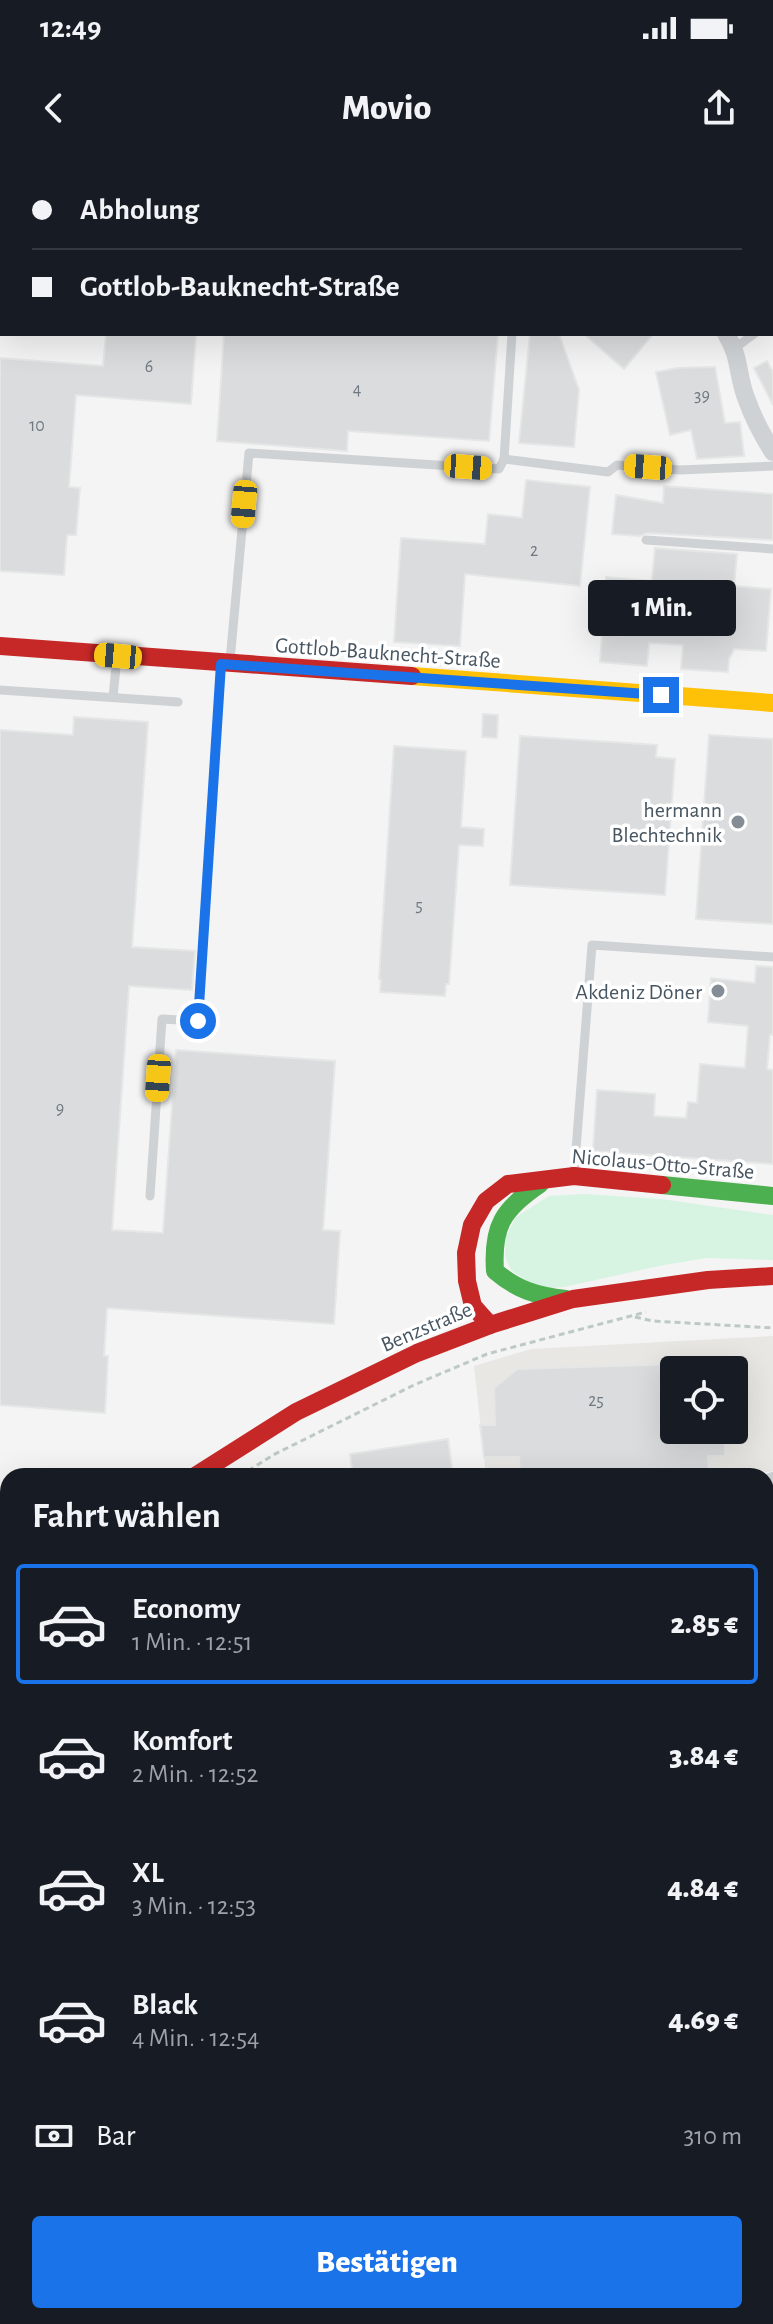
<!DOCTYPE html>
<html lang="de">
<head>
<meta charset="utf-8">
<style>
	body { margin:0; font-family:"Alegreya Sans",sans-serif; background:#20242c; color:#f1f3f6; height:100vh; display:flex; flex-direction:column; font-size:30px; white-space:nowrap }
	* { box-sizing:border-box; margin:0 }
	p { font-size:26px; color:#9ea1a6 }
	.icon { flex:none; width:44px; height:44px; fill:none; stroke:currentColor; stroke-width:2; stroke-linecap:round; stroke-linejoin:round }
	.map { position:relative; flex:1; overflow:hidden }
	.panel { position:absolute; left:0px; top:1308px; width:774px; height:856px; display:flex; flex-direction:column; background:#171b24; border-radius:24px 24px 0 0; box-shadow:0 8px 32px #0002 }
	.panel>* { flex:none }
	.guide { position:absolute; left:0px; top:0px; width:774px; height:176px; box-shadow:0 8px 32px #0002; display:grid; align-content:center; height:176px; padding:0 32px; background:#171b24 }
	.buttons { position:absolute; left:660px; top:1196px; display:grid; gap:16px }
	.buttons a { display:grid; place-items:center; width:88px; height:88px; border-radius:8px; background:#171b24; box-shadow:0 8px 32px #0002; font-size:40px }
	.end { position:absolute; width:36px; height:36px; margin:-18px; border:10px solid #1a73e8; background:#fff; box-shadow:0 0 0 4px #fff }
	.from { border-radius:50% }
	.bubble { position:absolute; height:56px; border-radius:8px; background:#171b24; box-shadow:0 8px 32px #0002; font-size:26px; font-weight:800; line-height:56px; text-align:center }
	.car { position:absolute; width:24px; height:48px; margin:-24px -12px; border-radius:10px; box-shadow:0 0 6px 2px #0007; background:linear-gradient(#f5c518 24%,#345 0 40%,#f5c518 0 76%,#345 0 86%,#f5c518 0) }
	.guide b { display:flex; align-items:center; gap:28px; height:76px; font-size:30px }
	.guide b+b { border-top:2px solid #363941 }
	.guide i { width:20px; height:20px; background:#f1f3f6 }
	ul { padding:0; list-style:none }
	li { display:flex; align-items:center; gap:24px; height:120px; margin:0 16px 12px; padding:0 16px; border:4px solid transparent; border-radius:8px }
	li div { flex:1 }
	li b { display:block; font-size:30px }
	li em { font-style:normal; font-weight:800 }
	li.on { border-color:#1a73e8 }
	li>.icon { width:72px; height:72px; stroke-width:1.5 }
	h2 { padding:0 32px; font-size:36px; line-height:96px }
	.pay { display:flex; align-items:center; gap:20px; height:88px; padding:0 32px; font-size:30px }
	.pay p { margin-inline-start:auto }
	.primary-button { display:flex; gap:16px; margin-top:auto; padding:16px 32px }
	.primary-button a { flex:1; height:92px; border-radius:8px; background:#1a73e8; color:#fff; font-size:32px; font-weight:800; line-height:92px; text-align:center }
	.status { display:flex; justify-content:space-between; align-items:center; height:56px; padding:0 40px; background:#171b24; direction:ltr }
	.status svg { height:22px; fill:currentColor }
	header { display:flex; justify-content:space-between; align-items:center; height:104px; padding:0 32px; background:#171b24; font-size:36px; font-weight:800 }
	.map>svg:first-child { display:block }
	.commercial { fill:#e8e7e3; fill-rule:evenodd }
	.education { fill:#e5e5e6 }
	.green { fill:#d7f4e2 }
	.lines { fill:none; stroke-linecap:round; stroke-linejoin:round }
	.stream { stroke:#aae4f4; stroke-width:5 }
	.building { fill:#dbdcde; stroke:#e5e6e6; stroke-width:2 }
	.path { stroke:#bcc9c4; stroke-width:3; stroke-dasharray:6 4; stroke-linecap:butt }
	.lane { stroke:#cfd2d5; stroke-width:9 }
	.street { stroke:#cfd2d5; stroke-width:18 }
	.fast { stroke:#4caf50; stroke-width:18 }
	.slow { stroke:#ffc107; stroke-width:18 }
	.jam { stroke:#c62828; stroke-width:18 }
	.rail-casing { stroke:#cacbcd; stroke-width:8 }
	.rail { stroke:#fff; stroke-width:5; stroke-dasharray:15; stroke-linecap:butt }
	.route { stroke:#1a73e8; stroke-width:10 }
	.poi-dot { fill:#848d95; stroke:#fff; stroke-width:3 }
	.labels { text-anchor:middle; stroke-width:7; stroke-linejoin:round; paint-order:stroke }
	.number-label { font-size:18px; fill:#6e7982 }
	.street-label { font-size:22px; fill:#485662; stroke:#fff }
	.poi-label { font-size:22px; fill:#485662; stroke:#fff; text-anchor:end }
</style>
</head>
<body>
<div class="status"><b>12:49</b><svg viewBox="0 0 49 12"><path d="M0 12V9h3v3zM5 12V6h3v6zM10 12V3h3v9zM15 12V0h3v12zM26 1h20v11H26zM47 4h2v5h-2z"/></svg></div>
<header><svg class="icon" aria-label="back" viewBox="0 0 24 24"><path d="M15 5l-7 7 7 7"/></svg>Movio<svg class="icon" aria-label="share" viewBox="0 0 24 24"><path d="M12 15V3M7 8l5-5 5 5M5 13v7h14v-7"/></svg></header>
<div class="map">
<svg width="773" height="2164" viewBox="0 0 773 2164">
	<rect width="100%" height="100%" fill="#f4f4f4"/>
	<path class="commercial" d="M 773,1176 L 773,1311 L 745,1316 L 486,1316 L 474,1206 L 531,1189 ZM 674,1210 L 734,1210 L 734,1270 L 674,1270 Z"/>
	<path class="education" d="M 766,2139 L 773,2139 L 773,2164 L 460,2164 L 459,2156 L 766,2156 Z"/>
	<g class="green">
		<path d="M 114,0 L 540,0 L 541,2 L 114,2 Z"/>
		<path d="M 584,1034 L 661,1039 L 773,1055 L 773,1100 L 706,1098 L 659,1106 L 564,1127 L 538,1129 L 511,1110 L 505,1096 L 506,1076 L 516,1057 L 549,1036 Z"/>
		<path d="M 8,1468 L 8,1626 L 0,1622 L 0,1473 Z"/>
	</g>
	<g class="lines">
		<g class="stream">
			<path d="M 0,1648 L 8,1652"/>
			<path d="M 0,2112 L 8,2110"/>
		</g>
	</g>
	<g class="building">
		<path d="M 106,174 L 196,174 L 191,244 L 76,235 L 69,327 L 80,328 L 76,375 L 67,375 L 64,415 L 0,411 L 0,198 L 103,206 Z"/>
		<path d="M 224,174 L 498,174 L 489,281 L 348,271 L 347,291 L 217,281 Z"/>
		<path d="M 530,174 L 559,174 L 579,230 L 574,287 L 519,283 Z"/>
		<path d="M 584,174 L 653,174 L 624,209 Z"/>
		<path d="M 767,201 L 773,212 L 773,245 L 754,208 Z"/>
		<path d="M 715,207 L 725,263 L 740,262 L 744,296 L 697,299 L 691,270 L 670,275 L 656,212 L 678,208 Z"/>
		<path d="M 526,320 L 590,327 L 580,426 L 465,414 L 460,486 L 394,482 L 401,378 L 485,384 L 488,354 L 522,358 Z"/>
		<path d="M 664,326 L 773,334 L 773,380 L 647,373 L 640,376 L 612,374 L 616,335 L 663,343 Z"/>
		<path d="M 655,388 L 737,394 L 734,426 L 771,429 L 766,491 L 734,489 L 729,499 L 728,512 L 681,509 L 683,485 L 649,483 L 647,506 L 600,502 L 606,417 L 652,421 Z"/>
		<path d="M 483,554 L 498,555 L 497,578 L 482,577 Z"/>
		<path d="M 74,557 L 148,562 L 132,787 L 195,791 L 192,830 L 129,826 L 112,1070 L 163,1073 L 176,890 L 335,901 L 323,1070 L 340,1071 L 334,1164 L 107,1148 L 104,1196 L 108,1196 L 105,1253 L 0,1245 L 0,570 L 73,575 Z"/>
		<path d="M 709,575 L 773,579 L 773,764 L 696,759 Z"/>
		<path d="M 520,576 L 657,585 L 656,597 L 675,599 L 665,735 L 510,725 Z"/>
		<path d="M 394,586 L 466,591 L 461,667 L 484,669 L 483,686 L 459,685 L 449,824 L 446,824 L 445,836 L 380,832 L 381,820 L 379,819 Z"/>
		<path d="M 756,806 L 773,807 L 773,875 L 770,875 L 767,909 L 773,910 L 773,1004 L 593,991 L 597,930 L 655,934 L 654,956 L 686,958 L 688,942 L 697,943 L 700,904 L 745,908 L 748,866 L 708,862 L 711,818 L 755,823 Z"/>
		<path d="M 674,1204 L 674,1270 L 725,1270 L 725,1296 L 708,1296 L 709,1316 L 520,1316 L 519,1297 L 484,1297 L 480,1265 L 495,1265 L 494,1228 L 517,1209 Z"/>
		<path d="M 448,1279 L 453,1316 L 353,1316 L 350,1294 Z"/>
	</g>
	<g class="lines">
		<g class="path">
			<path d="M 635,1157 L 653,1161 L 773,1168"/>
			<path d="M 240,1316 L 273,1295 L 414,1225 L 487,1194 L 646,1152"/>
			<path d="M 0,1464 L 8,1459"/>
			<path d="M 0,1615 L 8,1619"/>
			<path d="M 0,1675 L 8,1666"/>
			<path d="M 766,1780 L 773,1779"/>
			<path d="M 766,1885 L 770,1886 L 773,1859"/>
			<path d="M 769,1895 L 770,1886"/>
			<path d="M 766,1994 L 767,1953"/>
			<path d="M 766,2018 L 773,2018"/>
		</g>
		<g class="lane">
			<path d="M 707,0 L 709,2"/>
			<path d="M 735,188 L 754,174"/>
			<path d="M 504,299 L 512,174"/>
			<path d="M 646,380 L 773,389"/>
			<path d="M 230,501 L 249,293 L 499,309 L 504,299 L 608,312 L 617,305 L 679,310 L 773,306"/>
			<path d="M 0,530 L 178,542"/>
			<path d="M 113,537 L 117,497"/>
			<path d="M 574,1015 L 592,785 L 773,797"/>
			<path d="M 150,1036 L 162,859 L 198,861 L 221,506"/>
			<path d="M 766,1464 L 773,1464"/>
			<path d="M 0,1943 L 7,1920"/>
			<path d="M 0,2137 L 8,2135"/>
			<path d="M 20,2156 L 20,2164"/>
			<path d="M 137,2164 L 139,2156"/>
			<path d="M 146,2164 L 147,2156"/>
			<path d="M 235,2164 L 256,2156"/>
		</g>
		<g class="street">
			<path d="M 550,0 L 552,2"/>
			<path d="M 726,174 C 740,196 737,212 745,235 C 752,255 762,275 773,292"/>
			<path d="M 766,1324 L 773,1321"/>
			<path d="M 766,1707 L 773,1705"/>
			<path d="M 0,1863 L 8,1853"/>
			<path d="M 766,2041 L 773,2042"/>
			<path d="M 0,2062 L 8,2063"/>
			<path d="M 450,2164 L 450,2156"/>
		</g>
		<g class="fast">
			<path d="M 540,1024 C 503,1049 492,1066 495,1111 C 517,1130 537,1136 566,1139"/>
			<path d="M 662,1025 L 773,1036"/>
		</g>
		<g class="slow">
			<path d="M 412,516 L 773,543"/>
			<path d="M 0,1434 L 8,1429"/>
		</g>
		<g class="jam">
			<path d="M 0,486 L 412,516"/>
			<path d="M 490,1165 L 473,1146 L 467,1121 L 466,1093 L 472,1065 L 486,1041 L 508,1024 L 574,1016 L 662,1025"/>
			<path d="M 195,1316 L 296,1252 L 417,1193 L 490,1165 L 573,1139 L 708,1120 L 773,1116"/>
		</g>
		<defs>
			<g id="rail">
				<path d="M 735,0 L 735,2"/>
				<path d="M 772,105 L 773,107"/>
			</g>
		</defs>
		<use href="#rail" class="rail-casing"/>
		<use href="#rail" class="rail"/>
	</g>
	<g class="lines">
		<path class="route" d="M 198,861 L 221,504 L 661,535"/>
	</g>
	<g class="poi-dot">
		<circle cx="738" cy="662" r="8"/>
		<circle cx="718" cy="831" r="8"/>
	</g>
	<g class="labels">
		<g class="number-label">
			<text x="149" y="212">6</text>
			<text x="357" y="235">4</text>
			<text x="702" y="241">39</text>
			<text x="37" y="271">10</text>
			<text x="534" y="396">2</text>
			<text x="419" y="751">5</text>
			<text x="60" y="954">9</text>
			<text x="596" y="1246">25</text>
		</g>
		<g class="street-label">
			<text transform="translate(388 492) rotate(4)" y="8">Gottlob-Bauknecht-Straße</text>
			<text transform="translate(663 1003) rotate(5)" y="8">Nicolaus-Otto-Straße</text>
			<text transform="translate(426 1166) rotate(-23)" y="8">Benzstraße</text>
		</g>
		<g class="poi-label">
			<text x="722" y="657">hermann<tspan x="722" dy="25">Blechtechnik</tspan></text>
			<text x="702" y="839">Akdeniz Döner</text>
		</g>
	</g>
</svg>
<div class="buttons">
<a><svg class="icon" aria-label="locate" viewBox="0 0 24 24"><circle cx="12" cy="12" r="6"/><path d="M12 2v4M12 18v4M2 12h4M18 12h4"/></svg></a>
</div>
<i class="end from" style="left:198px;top:861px"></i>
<i class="end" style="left:661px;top:535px"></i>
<div class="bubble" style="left:588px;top:420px;width:148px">1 Min.</div>
<i class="car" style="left:468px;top:307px;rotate:94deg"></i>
<i class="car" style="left:648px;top:307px;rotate:274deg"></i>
<i class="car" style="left:244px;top:344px;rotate:185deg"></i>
<i class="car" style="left:118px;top:496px;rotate:275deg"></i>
<i class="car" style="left:158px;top:918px;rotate:184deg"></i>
<div class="guide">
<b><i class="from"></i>Abholung</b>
<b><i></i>Gottlob-Bauknecht-Straße</b>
</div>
<section class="panel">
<h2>Fahrt wählen</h2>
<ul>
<li class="on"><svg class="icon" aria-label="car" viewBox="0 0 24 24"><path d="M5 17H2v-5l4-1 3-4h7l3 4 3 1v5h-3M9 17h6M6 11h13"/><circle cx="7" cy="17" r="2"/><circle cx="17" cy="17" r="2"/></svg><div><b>Economy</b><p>1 Min. · 12:51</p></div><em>2.85 €</em></li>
<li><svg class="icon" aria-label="car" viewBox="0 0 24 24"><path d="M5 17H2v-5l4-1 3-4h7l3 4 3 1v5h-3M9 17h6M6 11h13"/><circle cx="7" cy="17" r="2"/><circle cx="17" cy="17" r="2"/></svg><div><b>Komfort</b><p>2 Min. · 12:52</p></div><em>3.84 €</em></li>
<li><svg class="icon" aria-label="car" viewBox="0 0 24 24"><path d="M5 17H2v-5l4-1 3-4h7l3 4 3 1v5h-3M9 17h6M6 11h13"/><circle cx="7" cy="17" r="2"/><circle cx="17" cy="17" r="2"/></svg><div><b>XL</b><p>3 Min. · 12:53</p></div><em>4.84 €</em></li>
<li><svg class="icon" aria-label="car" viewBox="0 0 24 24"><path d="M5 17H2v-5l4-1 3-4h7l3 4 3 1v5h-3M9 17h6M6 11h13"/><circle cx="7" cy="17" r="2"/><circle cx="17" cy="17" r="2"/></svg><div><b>Black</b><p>4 Min. · 12:54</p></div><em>4.69 €</em></li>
</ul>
<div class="pay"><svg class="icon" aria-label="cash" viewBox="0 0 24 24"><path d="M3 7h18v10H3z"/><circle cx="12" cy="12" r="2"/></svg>Bar<p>310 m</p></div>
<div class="primary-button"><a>Bestätigen</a></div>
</section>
</div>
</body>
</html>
